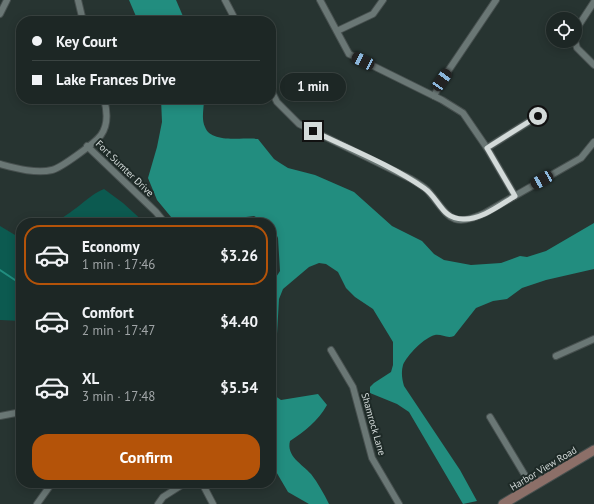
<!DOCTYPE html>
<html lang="en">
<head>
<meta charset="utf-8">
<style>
	body { margin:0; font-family:"PT Sans",sans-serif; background:#252f2d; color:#f1f3f6; height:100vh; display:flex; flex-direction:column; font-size:15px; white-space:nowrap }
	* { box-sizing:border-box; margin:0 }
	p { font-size:13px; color:#a0a5a7 }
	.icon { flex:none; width:22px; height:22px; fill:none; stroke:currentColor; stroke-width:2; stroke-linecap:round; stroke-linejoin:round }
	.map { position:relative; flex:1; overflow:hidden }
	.sheet { position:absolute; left:16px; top:218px; width:260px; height:270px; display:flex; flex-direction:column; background:#1d2725; border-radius:16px; box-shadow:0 2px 10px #0003,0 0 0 1px #3b4442 }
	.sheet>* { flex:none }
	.banner { position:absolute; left:16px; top:16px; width:260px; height:88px; border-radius:16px; box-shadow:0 2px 10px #0003,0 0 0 1px #3b4442; display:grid; align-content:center; height:88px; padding:0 16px; background:#1d2725 }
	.tools { position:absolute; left:546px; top:12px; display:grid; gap:8px }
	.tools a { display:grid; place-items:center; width:36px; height:36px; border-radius:50%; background:#1d2725; box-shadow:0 2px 10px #0003,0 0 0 1px #3b4442; font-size:20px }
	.end { position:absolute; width:18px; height:18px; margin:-9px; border:5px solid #d3dad9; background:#111; box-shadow:0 0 0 2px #111 }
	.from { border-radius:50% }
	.bubble { position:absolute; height:28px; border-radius:14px; background:#1d2725; box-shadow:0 2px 10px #0003,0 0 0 1px #3b4442; font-size:13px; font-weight:700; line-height:28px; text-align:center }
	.car { position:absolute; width:12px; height:24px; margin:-12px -6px; border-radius:5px; box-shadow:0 0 3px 1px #0007; background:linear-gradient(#222 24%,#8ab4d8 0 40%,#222 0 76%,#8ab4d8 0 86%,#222 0) }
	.banner b { display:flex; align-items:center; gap:14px; height:38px; font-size:15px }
	.banner b+b { border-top:1px solid #3b4442 }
	.banner i { width:10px; height:10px; background:#f1f3f6 }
	ul { padding:7px 0 0; list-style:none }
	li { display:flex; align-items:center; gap:12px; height:60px; margin:0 8px 6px; padding:0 8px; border:2px solid transparent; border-radius:16px }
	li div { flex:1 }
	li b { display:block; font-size:15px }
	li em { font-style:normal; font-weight:700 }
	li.on { border-color:#b45309 }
	li>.icon { width:36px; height:36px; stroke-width:1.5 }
	.button { display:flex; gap:8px; margin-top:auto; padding:8px 16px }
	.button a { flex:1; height:46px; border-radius:16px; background:#b45309; color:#fff; font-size:16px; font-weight:700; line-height:46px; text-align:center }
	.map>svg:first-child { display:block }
	.green { fill:#0c5a50 }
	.water { fill:#228d7f }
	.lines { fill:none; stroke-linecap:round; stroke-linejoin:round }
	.stream { stroke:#228d7f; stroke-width:2 }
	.street-casing { stroke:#47504f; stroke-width:8 }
	.secondary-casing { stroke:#47504f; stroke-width:11 }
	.street { stroke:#6a7775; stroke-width:6 }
	.secondary { stroke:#8c6f68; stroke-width:9 }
	.route { stroke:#d3dad9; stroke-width:5 }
	.labels { text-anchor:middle; stroke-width:4; stroke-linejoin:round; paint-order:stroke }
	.street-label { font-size:10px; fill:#d3dad9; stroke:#1e2a27 }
</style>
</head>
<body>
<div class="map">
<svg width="594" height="504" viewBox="0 0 594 504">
	<rect width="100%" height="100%" fill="#273431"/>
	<g class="green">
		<path d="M 104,189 L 123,203 L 145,223 L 57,223 C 62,217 67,215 72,211 C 84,203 90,195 104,189 Z"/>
		<path d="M 0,226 L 15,235 L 21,242 L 21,321 L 0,320 Z"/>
	</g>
	<g class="water">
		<path d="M 129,0 L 176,0 L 185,21 L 138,21 Z"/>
		<path d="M 161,99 L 204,99 C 204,108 201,119 205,127 C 211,144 244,137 258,139 L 274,159 L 280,163 L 288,168 L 315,175 L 354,192 L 392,226 L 422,241 L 434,254 L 444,260 L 471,265 L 501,263 L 520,256 L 527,257 L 546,251 L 594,223 L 594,269 L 546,280 L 522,288 L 507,299 L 493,301 L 476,308 L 454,336 C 447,339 442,334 435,335 C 425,337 407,355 403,365 C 401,372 402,379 404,386 L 460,470 L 477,501 L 463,504 L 409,412 L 397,404 L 370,393 L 370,387 L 374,383 L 391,372 L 393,365 L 393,342 L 373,309 L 355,297 L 346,288 L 338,272 L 326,264 L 319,263 L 309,267 L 283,289 L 279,299 L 277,334 L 271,352 L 271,285 L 280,271 L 278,238 L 271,223 L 267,223 L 254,216 L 238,218 L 234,223 L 176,223 L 157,200 L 148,178 L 157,147 L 162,122 Z"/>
		<path d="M 271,393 L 281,400 L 318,394 L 327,405 C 318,421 305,431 290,441 C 286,456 302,464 311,474 C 318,483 324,494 329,504 L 309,504 L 288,492 L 271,463 Z"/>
	</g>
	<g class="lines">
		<path class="stream" d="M 0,270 L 21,284"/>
		<defs>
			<g id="street">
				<path d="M 78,0 L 83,21"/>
				<path d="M 225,0 L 236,21"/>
				<path d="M 320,0 L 349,54 L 442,100 L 463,113 L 487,148 L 515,196"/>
				<path d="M 0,14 L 7,0"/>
				<path d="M 337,31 L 373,14 L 383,0"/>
				<path d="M 575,31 L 594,2"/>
				<path d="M 575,41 L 577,48 L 594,65"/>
				<path d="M 271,90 L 277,102 L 299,124 L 411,179 C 417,183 425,187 429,192 C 449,216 451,229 485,213 L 581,158 L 594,142"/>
				<path d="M 434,96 L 442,80 L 496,0"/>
				<path d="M 87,146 L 156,212 L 165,223"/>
				<path d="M 487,148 L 538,116"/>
				<path d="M 0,164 C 15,168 36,174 52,170 C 61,168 95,143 101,135 C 109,124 107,110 104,99"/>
				<path d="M 331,350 L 353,387 L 372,458 L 399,504"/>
				<path d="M 556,356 L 594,339"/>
				<path d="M 0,416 L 21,412"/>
				<path d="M 490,417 L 532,487"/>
				<path d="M 202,483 L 213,504"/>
				<path d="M 37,504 L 52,483"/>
				<path d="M 158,504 L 163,497 L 185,483"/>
			</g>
			<path id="secondary" d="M 503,504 L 594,450"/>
		</defs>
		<use href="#street" class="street-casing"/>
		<use href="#secondary" class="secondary-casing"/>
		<use href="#street" class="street"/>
		<use href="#secondary" class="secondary"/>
	</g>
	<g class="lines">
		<path class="route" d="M 313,131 C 350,149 391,165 424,188 C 440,199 441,219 463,219 C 481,220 500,205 515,196 L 487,148 L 538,116"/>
	</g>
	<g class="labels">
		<g class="street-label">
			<text transform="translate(125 168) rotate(44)" y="4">Fort Sumter Drive</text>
			<text transform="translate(374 424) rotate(74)" y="4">Shamrock Lane</text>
			<text transform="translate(543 468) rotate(-31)" y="4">Harbor View Road</text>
		</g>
	</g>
</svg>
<div class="tools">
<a><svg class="icon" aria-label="locate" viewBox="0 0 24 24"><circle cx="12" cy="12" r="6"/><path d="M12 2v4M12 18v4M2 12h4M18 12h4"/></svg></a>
</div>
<i class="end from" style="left:538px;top:116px"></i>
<i class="end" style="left:313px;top:131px"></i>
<div class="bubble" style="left:280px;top:73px;width:66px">1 min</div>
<i class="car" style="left:363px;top:61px;rotate:296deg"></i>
<i class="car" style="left:442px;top:80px;rotate:35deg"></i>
<i class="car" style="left:542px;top:180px;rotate:240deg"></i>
<div class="banner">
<b><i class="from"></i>Key Court</b>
<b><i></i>Lake Frances Drive</b>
</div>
<section class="sheet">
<ul>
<li class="on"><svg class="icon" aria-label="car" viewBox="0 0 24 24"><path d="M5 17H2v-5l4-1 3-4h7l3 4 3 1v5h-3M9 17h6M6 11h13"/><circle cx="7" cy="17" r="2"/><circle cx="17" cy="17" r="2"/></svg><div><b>Economy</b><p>1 min · 17:46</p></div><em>$3.26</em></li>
<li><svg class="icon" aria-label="car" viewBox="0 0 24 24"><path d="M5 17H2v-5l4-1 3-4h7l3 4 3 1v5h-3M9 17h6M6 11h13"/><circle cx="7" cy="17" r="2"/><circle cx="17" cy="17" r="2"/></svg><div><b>Comfort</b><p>2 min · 17:47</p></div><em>$4.40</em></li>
<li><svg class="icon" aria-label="car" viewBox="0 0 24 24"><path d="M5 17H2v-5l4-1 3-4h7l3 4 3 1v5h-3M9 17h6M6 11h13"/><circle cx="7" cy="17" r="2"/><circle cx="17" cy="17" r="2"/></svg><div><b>XL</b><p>3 min · 17:48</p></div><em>$5.54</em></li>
</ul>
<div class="button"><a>Confirm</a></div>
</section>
</div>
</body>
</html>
